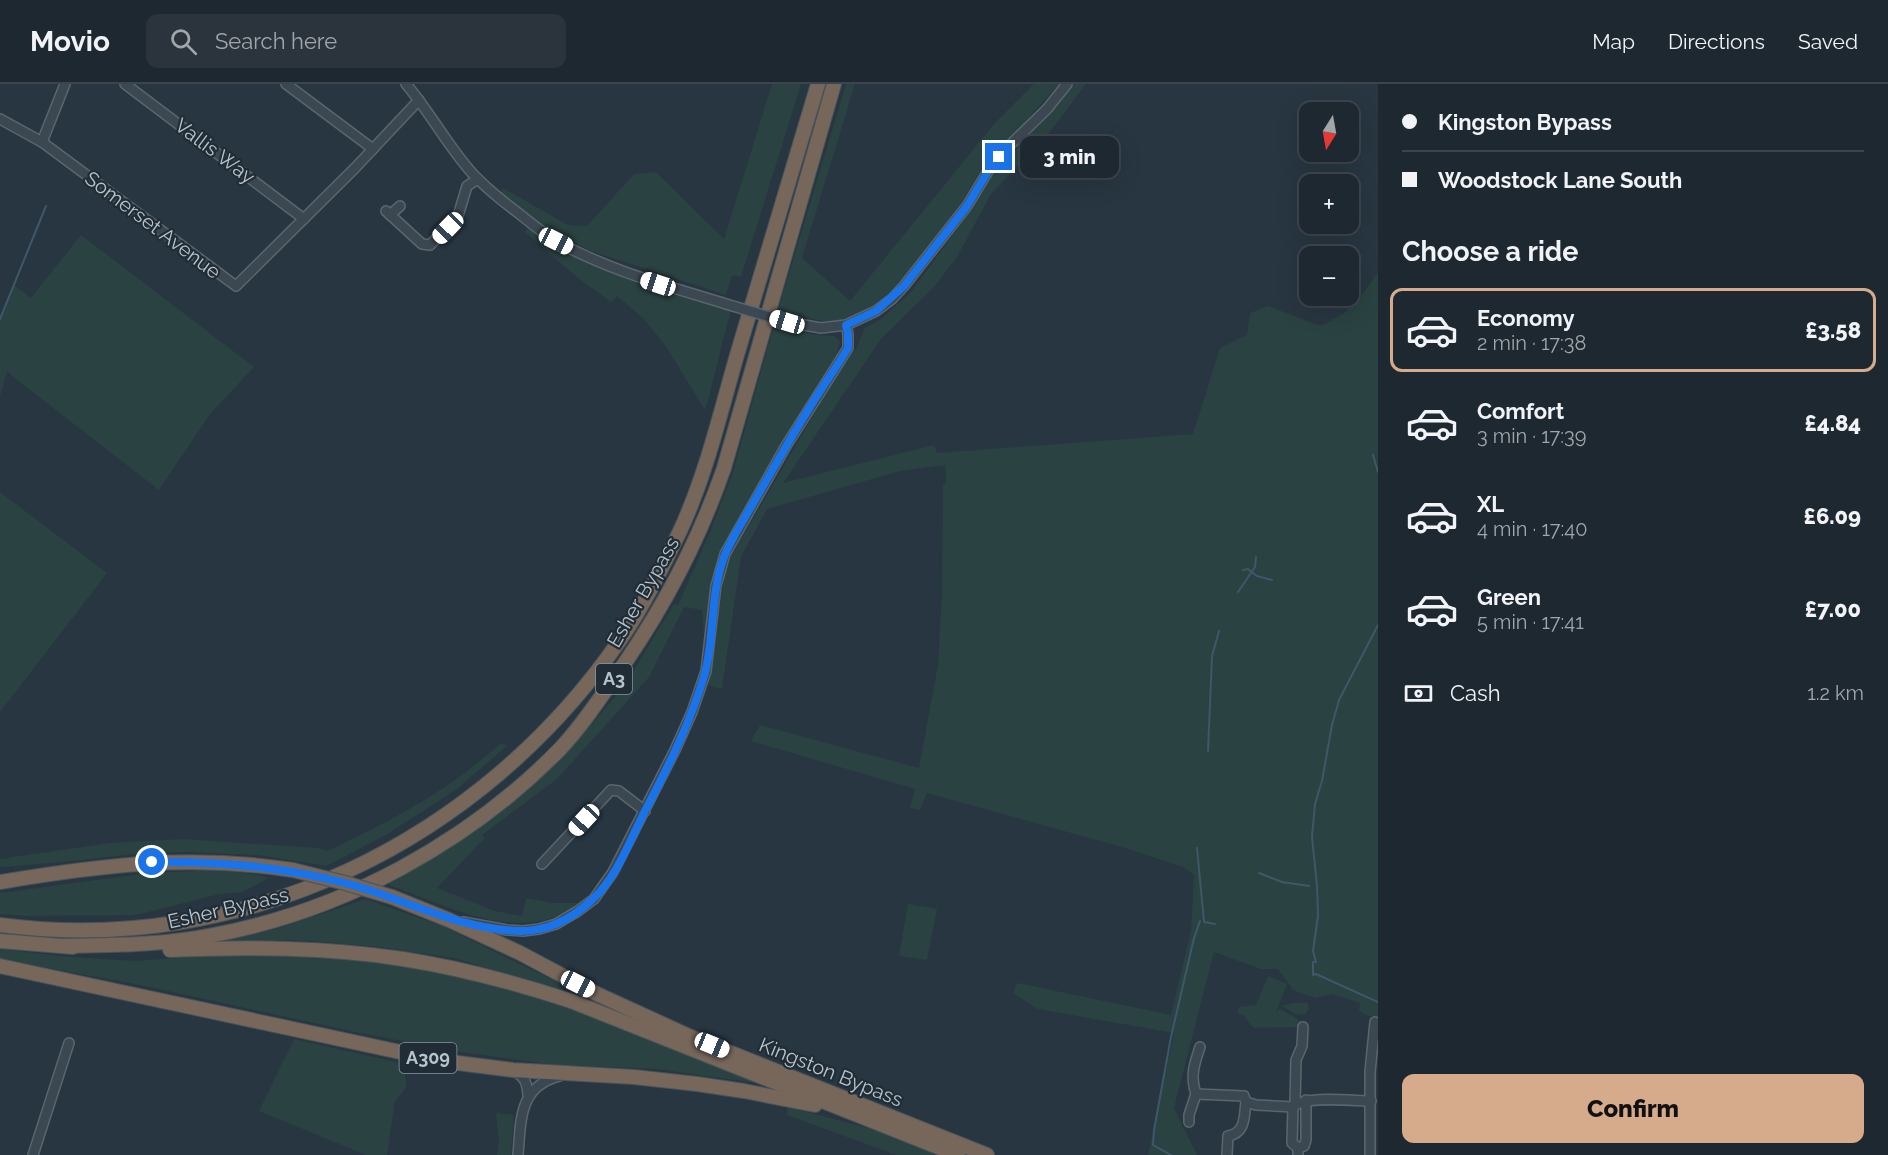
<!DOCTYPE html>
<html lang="en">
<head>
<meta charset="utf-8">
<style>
	body { margin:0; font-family:Raleway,sans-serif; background:#2b343d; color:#f1f3f6; height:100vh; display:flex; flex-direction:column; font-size:22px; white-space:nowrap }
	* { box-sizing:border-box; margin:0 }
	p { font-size:20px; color:#a1a6ab }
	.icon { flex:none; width:33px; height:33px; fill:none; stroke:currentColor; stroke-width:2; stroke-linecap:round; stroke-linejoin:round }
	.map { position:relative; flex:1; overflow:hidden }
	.details { display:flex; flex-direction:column; background:#1e2831; width:510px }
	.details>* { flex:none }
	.top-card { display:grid; align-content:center; height:132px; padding:0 24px; background:#1e2831 }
	.needle { width:39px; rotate:191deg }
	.tools { position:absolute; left:1299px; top:18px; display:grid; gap:12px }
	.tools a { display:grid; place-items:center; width:60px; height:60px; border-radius:12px; background:#1e2831; box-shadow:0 6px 24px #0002,0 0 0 2px #3c444d; font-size:30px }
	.end { position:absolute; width:27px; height:27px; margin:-14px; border:8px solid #1a73e8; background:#fff; box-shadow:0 0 0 3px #fff }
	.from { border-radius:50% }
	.bubble { position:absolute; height:42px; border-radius:12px; background:#1e2831; box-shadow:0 6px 24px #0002,0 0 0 2px #3c444d; font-size:20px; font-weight:800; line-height:42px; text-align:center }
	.car { position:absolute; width:18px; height:36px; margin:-18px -9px; border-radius:8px; box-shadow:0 0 4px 2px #0007; background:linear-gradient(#fff 24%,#345 0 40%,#fff 0 76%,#345 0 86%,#fff 0) }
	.top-card b { display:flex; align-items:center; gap:21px; height:57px; font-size:22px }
	.top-card b+b { border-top:2px solid #3c444d }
	.top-card i { width:15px; height:15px; background:#f1f3f6 }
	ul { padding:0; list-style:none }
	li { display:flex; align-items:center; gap:18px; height:84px; margin:0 12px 9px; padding:0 12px; border:3px solid transparent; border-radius:12px }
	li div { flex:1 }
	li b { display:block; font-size:22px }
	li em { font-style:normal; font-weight:800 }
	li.selected { border-color:#d6ab8b }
	li>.icon { width:54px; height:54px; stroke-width:1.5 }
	h2 { padding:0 24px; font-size:27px; line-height:72px }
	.pay { display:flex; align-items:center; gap:15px; height:66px; padding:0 24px; font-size:22px }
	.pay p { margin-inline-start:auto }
	.action { display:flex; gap:12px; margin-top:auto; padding:12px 24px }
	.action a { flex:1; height:69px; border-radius:12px; background:#d6ab8b; color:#111; font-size:24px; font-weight:800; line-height:69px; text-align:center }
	header { display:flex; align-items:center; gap:36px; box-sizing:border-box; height:84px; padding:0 30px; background:#1e2831; border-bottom:2px solid #3c444d }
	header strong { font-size:28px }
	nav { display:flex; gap:33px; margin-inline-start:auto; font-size:21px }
	.search { width:420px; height:54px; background:#2b343d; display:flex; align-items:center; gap:15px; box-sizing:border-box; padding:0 21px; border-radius:12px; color:#a1a6ab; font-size:22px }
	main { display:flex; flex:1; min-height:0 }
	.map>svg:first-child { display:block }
	.green { fill:#2a4241 }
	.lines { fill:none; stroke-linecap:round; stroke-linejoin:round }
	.stream { stroke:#3f5769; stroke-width:2 }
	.minor-casing { stroke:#5a666e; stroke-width:12 }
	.highway-casing { stroke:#47535b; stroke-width:16 }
	.minor { stroke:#3c4851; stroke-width:9 }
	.highway { stroke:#76675a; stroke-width:14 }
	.minor-bridge-casing { stroke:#5a666e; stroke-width:12; stroke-linecap:butt }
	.highway-bridge-casing { stroke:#47535b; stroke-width:16; stroke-linecap:butt }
	.minor-bridge { stroke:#3c4851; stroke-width:9 }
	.highway-bridge { stroke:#76675a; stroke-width:14 }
	.route { stroke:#1a73e8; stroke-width:8 }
	.labels { text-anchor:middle; stroke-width:4.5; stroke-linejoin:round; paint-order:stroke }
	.shield { fill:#212d36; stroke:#8b969e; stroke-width:1.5 }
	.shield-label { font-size:18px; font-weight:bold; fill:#b9c3cb }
	.street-label { font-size:20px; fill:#b9c3cb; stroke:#212d36 }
</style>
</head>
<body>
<header>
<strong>Movio</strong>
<div class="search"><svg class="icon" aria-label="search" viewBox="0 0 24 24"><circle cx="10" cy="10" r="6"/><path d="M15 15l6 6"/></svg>Search here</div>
<nav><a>Map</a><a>Directions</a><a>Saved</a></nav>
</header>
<main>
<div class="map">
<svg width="1378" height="1071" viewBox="0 0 1378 1071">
	<rect width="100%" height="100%" fill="#283641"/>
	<g class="green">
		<path d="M 772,0 L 801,0 L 741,193 L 732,191 L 726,211 L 591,167 L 551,147 L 500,108 L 503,104 L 568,141 L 587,142 L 634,90 L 656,88 L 724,155 Z"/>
		<path d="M 846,0 L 855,0 L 802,174 L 850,217 L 994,40 L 1034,0 L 1059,0 L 985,82 L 955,129 L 927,166 L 884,217 L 867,228 L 836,237 L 826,238 L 778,226 Z"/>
		<path d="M 1074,0 L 1086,0 L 1053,44 L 991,110 L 957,173 L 934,203 L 881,255 L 783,399 L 934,361 L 937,369 L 1193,350 L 1220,264 L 1247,251 L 1250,229 L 1268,222 L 1320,242 C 1352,228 1359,216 1378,188 L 1378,932 L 1368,932 L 1359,927 L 1360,919 L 1332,910 L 1315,914 L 1293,906 L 1278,885 L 1261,885 L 1214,868 L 1174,1024 L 1197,1071 L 1148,1071 L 1174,949 L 1038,925 L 1014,910 L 1014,905 L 1018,899 L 1171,931 L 1191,847 L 1194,791 L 1183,783 L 1122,763 L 927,709 L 920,726 L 910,724 L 915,705 L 751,657 L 760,641 L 919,684 L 938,581 L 942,510 L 943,401 L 946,399 L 945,381 L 900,387 L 767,425 L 741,473 L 722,605 L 708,601 L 726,481 L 839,287 L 856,265 L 865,244 L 881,235 L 911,208 L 965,134 L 994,88 L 1050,30 Z"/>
		<path d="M 528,144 C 592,185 658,207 731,227 C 721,260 715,293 705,326 L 665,261 L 643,234 L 617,212 L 611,218 L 578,194 L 525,148 Z"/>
		<path d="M 81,151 L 254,283 L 210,330 L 159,406 L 7,288 L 0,312 L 0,235 L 14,201 L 31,214 Z"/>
		<path d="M 774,241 C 794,248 813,251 834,252 L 840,257 L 836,275 L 773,377 L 718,479 L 708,517 L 704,550 L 702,526 L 684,523 L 649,593 L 557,695 L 482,751 L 485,754 L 437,804 L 495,827 L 522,832 L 526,814 L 553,819 L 580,819 C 568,826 555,834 542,837 C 490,847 432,816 384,799 L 520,708 L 574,660 L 623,604 L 674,520 L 678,521 L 710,448 L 733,388 Z"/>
		<path d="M 0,408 L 107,489 L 0,628 Z"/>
		<path d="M 501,659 L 507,662 L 457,705 L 386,751 L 326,782 L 258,771 L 183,768 L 135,770 L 64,778 L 0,783 L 0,775 L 109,759 L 183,755 L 317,764 L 327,767 C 390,738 449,706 501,659 Z"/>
		<path d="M 219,786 L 259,791 L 269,794 L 242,808 L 216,811 L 136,831 L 27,832 L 0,830 L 0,809 L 148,789 Z"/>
		<path d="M 366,815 L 442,842 L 561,900 L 559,906 L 454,874 L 379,863 L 314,857 L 265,856 L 211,859 L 275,845 Z"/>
		<path d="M 908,820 L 937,825 L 927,876 L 899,872 Z"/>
		<path d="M 0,865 L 60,872 L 136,877 L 234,870 L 315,872 L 389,880 L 487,896 L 554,917 L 754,995 L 756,999 L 657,985 L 555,981 L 453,967 L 355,948 L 140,901 L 0,875 Z"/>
		<path d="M 1268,892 L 1287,900 L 1276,928 L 1280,925 L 1303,938 L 1299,943 L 1253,944 L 1244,932 L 1237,929 L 1239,923 L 1256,921 Z"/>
		<path d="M 1292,919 L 1308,919 L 1309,925 L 1304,931 L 1295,930 L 1282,922 Z"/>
		<path d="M 294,955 L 405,980 L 406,1004 L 395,1017 L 387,1071 L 366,1071 L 259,1027 Z"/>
		<path d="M 788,1023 L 876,1046 L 940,1071 L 896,1071 L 787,1031 Z"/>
		<path d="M 496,1029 L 514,1031 L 511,1071 L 497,1071 L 499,1056 Z"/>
	</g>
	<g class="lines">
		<g class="stream">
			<path d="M 0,235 L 46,122"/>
			<path d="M 1373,371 L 1378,388"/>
			<path d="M 1243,486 L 1248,485 L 1257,492 L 1272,496"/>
			<path d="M 1238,508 L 1255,483 L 1256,473"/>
			<path d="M 1378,541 L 1339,616 L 1332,641 L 1322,697 L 1315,720 L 1312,753 L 1317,802 L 1318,832 L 1313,867 L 1316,878 L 1313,878 L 1313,891 L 1316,890 L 1378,918"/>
			<path d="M 1208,667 L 1212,572 L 1219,547"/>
			<path d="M 1197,764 L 1204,838 L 1215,840"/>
			<path d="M 1259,789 L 1282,798 L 1309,802"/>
			<path d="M 1171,1071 L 1153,1061 L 1154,1046 L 1171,953 L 1194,854 L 1200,837"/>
		</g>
		<defs>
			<g id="minor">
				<path d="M 125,0 L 304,135"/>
				<path d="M 286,0 L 373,65"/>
				<path d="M 406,0 C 430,28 447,61 472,89 C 485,103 501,116 517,128 C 530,138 543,150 558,158 C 610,187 668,202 726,220"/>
				<path d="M 0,35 L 42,58 L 236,202 L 355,84 L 419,16"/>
				<path d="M 42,58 L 65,0"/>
				<path d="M 386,127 L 422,160 L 430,161 L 458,132 L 467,102 L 478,95"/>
				<path d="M 390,131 L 400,122"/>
				<path d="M 787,238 L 821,244 L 846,241 L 876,227 L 892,215 L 904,202 L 967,122 L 990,84 L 1009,62 L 1047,25 L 1067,0"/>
				<path d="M 542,780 L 611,706 L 619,707 L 645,727"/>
				<path d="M 463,838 L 507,846 L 523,847 L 539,845 L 556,840 L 578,827 L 594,815 L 613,788 L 675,666 L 692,628 L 706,587 L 716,502 L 725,470 L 786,362 L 848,264 L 848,250 L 846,241"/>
				<path d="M 514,987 C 525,993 527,999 528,1011"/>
				<path d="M 1196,1010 C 1190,992 1194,981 1200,963"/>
				<path d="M 1295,1020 L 1296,976 L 1302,962 L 1303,943"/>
				<path d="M 1293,1023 L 1292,1059 L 1298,1064"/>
				<path d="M 1189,1038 L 1189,1031 L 1196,1010 L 1244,1012 L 1246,1018"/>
				<path d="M 33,1071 L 69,959"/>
				<path d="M 518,1071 C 521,1035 519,1002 560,992"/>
				<path d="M 1227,1071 L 1228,1052 C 1246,1049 1244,1032 1246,1018 L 1256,1021 L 1293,1023 C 1304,1011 1354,1017 1371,1017"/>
				<path d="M 1298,1071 L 1298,1064 L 1304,1062 L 1306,1056 L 1306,1016"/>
				<path d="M 1370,1071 L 1370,988 L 1375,938"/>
			</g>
			<g id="highway">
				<path d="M 0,798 C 102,781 189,770 293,786"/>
				<path d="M 392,813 L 449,836 L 520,869 L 597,910 L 691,953 L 987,1071"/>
				<path d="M 0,841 C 245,873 481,757 620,556 C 643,523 662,484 680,447 C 706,391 720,330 737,271 C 764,181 791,90 818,0"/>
				<path d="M 0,857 L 73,863"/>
				<path d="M 64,862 C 114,861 164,861 213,851 C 343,827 468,759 560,665 C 579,645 594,623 610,600 C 658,534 697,462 724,384 L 834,0"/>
				<path d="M 170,866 C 247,863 326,863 403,875 C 460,884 516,899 571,917 L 958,1071"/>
				<path d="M 0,882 L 442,977 L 513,986 L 634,993 L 697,1000 L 744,1007 L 815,1021"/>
			</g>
		</defs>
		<use href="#minor" class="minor-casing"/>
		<use href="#highway" class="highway-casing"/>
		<use href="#minor" class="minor"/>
		<use href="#highway" class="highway"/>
		<defs>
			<path id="minor-bridge" d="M 726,220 L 787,238"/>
			<path id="highway-bridge" d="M 293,786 L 345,799 L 392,813"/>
		</defs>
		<use href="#minor-bridge" class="minor-bridge-casing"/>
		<use href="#highway-bridge" class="highway-bridge-casing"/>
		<use href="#minor-bridge" class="minor-bridge"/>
		<use href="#highway-bridge" class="highway-bridge"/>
	</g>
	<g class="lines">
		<path class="route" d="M 152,778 C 218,777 281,782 345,799 C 404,814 458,846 521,847 C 548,847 573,834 593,815 C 617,793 630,756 645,727 C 668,683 691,638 705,589 C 715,551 710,510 724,473 C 732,453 745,434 755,416 C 773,385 791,353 810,323 C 822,303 836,284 848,264 L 848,250 L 846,241 L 876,227 L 904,202 L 967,122 L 990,84 L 999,73"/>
	</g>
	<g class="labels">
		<g class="shield">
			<rect x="596" y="580" width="36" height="30" rx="4.5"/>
			<rect x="399.5" y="959" width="57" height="30" rx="4.5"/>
		</g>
		<g class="shield-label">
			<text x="614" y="601">A3</text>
			<text x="428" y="980">A309</text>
		</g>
		<g class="street-label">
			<text transform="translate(215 67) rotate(37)" y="7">Vallis Way</text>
			<text transform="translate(153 141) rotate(37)" y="7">Somerset Avenue</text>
			<text transform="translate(643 508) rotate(-60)" y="7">Esher Bypass</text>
			<text transform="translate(228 824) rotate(-13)" y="7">Esher Bypass</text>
			<text transform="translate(831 988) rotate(22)" y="7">Kingston Bypass</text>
		</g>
	</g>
</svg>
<div class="tools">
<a><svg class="needle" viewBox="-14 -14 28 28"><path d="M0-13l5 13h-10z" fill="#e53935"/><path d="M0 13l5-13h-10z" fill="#a1a6ab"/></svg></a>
<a>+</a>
<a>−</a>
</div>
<i class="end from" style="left:152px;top:778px"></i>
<i class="end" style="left:999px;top:73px"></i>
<div class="bubble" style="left:1020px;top:52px;width:99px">3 min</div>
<i class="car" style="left:448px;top:144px;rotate:224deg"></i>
<i class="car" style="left:556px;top:157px;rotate:117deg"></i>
<i class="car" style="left:658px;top:200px;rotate:288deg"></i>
<i class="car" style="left:787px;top:238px;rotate:287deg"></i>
<i class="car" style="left:584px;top:736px;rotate:223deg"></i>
<i class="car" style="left:578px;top:900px;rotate:117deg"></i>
<i class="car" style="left:712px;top:961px;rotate:112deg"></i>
</div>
<section class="details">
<div class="top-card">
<b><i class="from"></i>Kingston Bypass</b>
<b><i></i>Woodstock Lane South</b>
</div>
<h2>Choose a ride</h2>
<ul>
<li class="selected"><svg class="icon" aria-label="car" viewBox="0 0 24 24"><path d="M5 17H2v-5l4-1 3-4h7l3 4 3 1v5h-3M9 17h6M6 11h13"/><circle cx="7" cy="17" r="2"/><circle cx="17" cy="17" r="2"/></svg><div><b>Economy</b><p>2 min · 17:38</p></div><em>£3.58</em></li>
<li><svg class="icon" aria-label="car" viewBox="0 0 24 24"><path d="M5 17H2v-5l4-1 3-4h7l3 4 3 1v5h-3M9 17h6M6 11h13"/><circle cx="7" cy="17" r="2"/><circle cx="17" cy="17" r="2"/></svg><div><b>Comfort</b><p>3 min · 17:39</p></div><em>£4.84</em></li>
<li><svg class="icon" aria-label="car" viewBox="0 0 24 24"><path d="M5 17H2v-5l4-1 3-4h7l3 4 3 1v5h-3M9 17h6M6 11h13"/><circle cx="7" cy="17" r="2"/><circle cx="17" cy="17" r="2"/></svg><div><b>XL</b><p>4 min · 17:40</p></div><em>£6.09</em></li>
<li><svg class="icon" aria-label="car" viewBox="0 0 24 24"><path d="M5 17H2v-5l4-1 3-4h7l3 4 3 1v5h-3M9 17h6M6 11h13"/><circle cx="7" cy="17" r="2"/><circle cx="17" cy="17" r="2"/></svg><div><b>Green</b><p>5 min · 17:41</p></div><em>£7.00</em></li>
</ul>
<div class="pay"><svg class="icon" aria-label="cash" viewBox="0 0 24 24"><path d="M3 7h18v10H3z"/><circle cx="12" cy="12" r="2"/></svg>Cash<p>1.2 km</p></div>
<div class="action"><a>Confirm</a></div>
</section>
</main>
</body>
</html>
